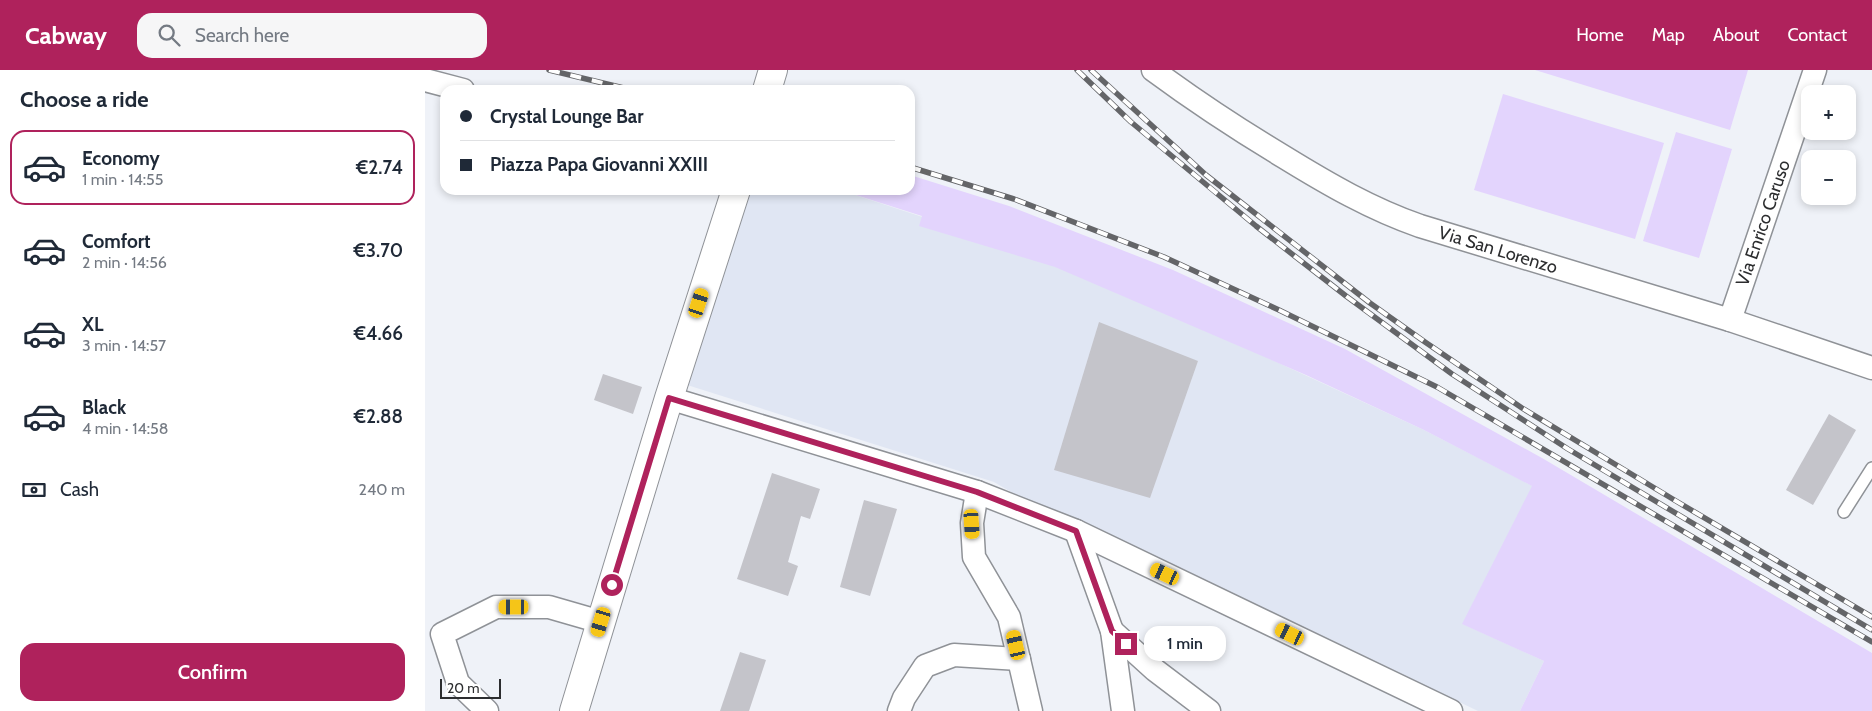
<!DOCTYPE html>
<html lang="en">
<head>
<meta charset="utf-8">
<style>
	body { margin:0; font-family:Cabin,sans-serif; background:#f6f6f7; color:#1f2937; height:100vh; display:flex; flex-direction:column; font-size:19px; white-space:nowrap }
	* { box-sizing:border-box; margin:0 }
	p { font-size:16px; color:#747a83 }
	.icon { flex:none; width:28px; height:28px; fill:none; stroke:currentColor; stroke-width:2; stroke-linecap:round; stroke-linejoin:round }
	.map { position:relative; flex:1; overflow:hidden }
	.side { display:flex; flex-direction:column; background:#fff; width:425px }
	.side>* { flex:none }
	.top-card { position:absolute; left:15px; top:15px; width:475px; height:110px; border-radius:15px; box-shadow:0 2px 8px #0003; display:grid; align-content:center; height:110px; padding:0 20px; background:#fff }
	.tools { position:absolute; left:1376px; top:15px; display:grid; gap:10px }
	.tools a { display:grid; place-items:center; width:55px; height:55px; border-radius:10px; background:#fff; box-shadow:0 2px 8px #0003; font-size:25px }
	.scale { position:absolute; left:15px; bottom:12px; width:61px; box-sizing:border-box; padding-left:5px; border:2px solid #2c2d2f; border-top:0; font-size:14px; line-height:18px; white-space:nowrap; color:#2c2d2f; -webkit-text-stroke:4px #fff; paint-order:stroke }
	.end { position:absolute; width:22px; height:22px; margin:-11px; border:6px solid #af225c; background:#fff; box-shadow:0 0 0 2px #fff }
	.from { border-radius:50% }
	.bubble { position:absolute; height:35px; border-radius:15px; background:#fff; box-shadow:0 2px 8px #0003; font-size:16px; font-weight:600; line-height:35px; text-align:center }
	.car { position:absolute; width:15px; height:30px; margin:-15px -8px; border-radius:6px; box-shadow:0 0 4px 1px #0007; background:linear-gradient(#f5c518 24%,#345 0 40%,#f5c518 0 76%,#345 0 86%,#f5c518 0) }
	.top-card b { display:flex; align-items:center; gap:18px; height:48px; font-size:19px }
	.top-card b+b { border-top:1px solid #e0e1e3 }
	.top-card i { width:12px; height:12px; background:#1f2937 }
	ul { padding:0; list-style:none }
	li { display:flex; align-items:center; gap:15px; height:75px; margin:0 10px 8px; padding:0 10px; border:2px solid transparent; border-radius:15px }
	li div { flex:1 }
	li b { display:block; font-size:19px }
	li em { font-style:normal; font-weight:600 }
	li.selected { border-color:#af225c }
	li>.icon { width:45px; height:45px; stroke-width:1.5 }
	h2 { padding:0 20px; font-size:22px; line-height:60px }
	.pay { display:flex; align-items:center; gap:12px; height:55px; padding:0 20px; font-size:19px }
	.pay p { margin-inline-start:auto }
	.button { display:flex; gap:10px; margin-top:auto; padding:10px 20px }
	.button a { flex:1; height:58px; border-radius:15px; background:#af225c; color:#fff; font-size:20px; font-weight:600; line-height:58px; text-align:center }
	header { display:flex; align-items:center; gap:30px; box-sizing:border-box; height:70px; padding:0 25px; background:#af225c; color:#fff }
	header strong { font-size:24px }
	nav { display:flex; gap:28px; margin-inline-start:auto; font-size:18px }
	.search { width:350px; height:45px; background:#f6f6f7; display:flex; align-items:center; gap:12px; box-sizing:border-box; padding:0 18px; border-radius:15px; color:#747a83; font-size:19px }
	main { display:flex; flex:1; min-height:0 }
	.map>svg:first-child { display:block }
	.built { fill:#e0e6f3 }
	.green { fill:#e3d4fd }
	.building { fill:#c4c4ca }
	.lines { fill:none; stroke-linecap:round; stroke-linejoin:round }
	.lane-casing { stroke:#8f9297; stroke-width:14 }
	.street-casing { stroke:#8f9297; stroke-width:25 }
	.primary-casing { stroke:#8f9297; stroke-width:30 }
	.lane { stroke:#fff; stroke-width:11 }
	.street { stroke:#fff; stroke-width:22 }
	.primary { stroke:#fff; stroke-width:28 }
	.rail-casing { stroke:#646568; stroke-width:5.5 }
	.rail { stroke:#fff; stroke-width:4; stroke-dasharray:11; stroke-linecap:butt }
	.route { stroke:#af225c; stroke-width:6 }
	.labels { text-anchor:middle; stroke-width:4; stroke-linejoin:round; paint-order:stroke }
	.street-label { font-size:18px; fill:#2c2d2f; stroke:#fff }
</style>
</head>
<body>
<header>
<strong>Cabway</strong>
<div class="search"><svg class="icon" aria-label="search" viewBox="0 0 24 24"><circle cx="10" cy="10" r="6"/><path d="M15 15l6 6"/></svg>Search here</div>
<nav><a>Home</a><a>Map</a><a>About</a><a>Contact</a></nav>
</header>
<main>
<section class="side">
<h2>Choose a ride</h2>
<ul>
<li class="selected"><svg class="icon" aria-label="car" viewBox="0 0 24 24"><path d="M5 17H2v-5l4-1 3-4h7l3 4 3 1v5h-3M9 17h6M6 11h13"/><circle cx="7" cy="17" r="2"/><circle cx="17" cy="17" r="2"/></svg><div><b>Economy</b><p>1 min · 14:55</p></div><em>€2.74</em></li>
<li><svg class="icon" aria-label="car" viewBox="0 0 24 24"><path d="M5 17H2v-5l4-1 3-4h7l3 4 3 1v5h-3M9 17h6M6 11h13"/><circle cx="7" cy="17" r="2"/><circle cx="17" cy="17" r="2"/></svg><div><b>Comfort</b><p>2 min · 14:56</p></div><em>€3.70</em></li>
<li><svg class="icon" aria-label="car" viewBox="0 0 24 24"><path d="M5 17H2v-5l4-1 3-4h7l3 4 3 1v5h-3M9 17h6M6 11h13"/><circle cx="7" cy="17" r="2"/><circle cx="17" cy="17" r="2"/></svg><div><b>XL</b><p>3 min · 14:57</p></div><em>€4.66</em></li>
<li><svg class="icon" aria-label="car" viewBox="0 0 24 24"><path d="M5 17H2v-5l4-1 3-4h7l3 4 3 1v5h-3M9 17h6M6 11h13"/><circle cx="7" cy="17" r="2"/><circle cx="17" cy="17" r="2"/></svg><div><b>Black</b><p>4 min · 14:58</p></div><em>€2.88</em></li>
</ul>
<div class="pay"><svg class="icon" aria-label="cash" viewBox="0 0 24 24"><path d="M3 7h18v10H3z"/><circle cx="12" cy="12" r="2"/></svg>Cash<p>240 m</p></div>
<div class="button"><a>Confirm</a></div>
</section>
<div class="map">
<svg width="1447" height="641" viewBox="0 0 1447 641">
	<rect width="100%" height="100%" fill="#eff2f8"/>
	<path class="built" d="M 322,120 L 415,120 L 635,192 L 999,360 L 1108,416 L 1038,554 L 1119,591 L 1095,641 L 1053,641 L 895,565 L 607,434 L 569,412 L 259,314 Z"/>
	<g class="green">
		<path d="M 1110,0 L 1323,0 L 1305,60 Z"/>
		<path d="M 1078,24 L 1239,73 L 1210,169 L 1049,120 Z"/>
		<path d="M 1251,62 L 1307,79 L 1274,188 L 1218,171 Z"/>
		<path d="M 485,105 L 584,136 L 748,200 L 920,279 L 1117,388 L 1447,583 L 1447,641 L 1095,641 L 1119,591 L 1037,554 L 1107,416 L 999,360 L 881,305 L 630,197 L 494,156 L 497,146 L 415,120 L 485,120 Z"/>
	</g>
	<g class="building">
		<path d="M 674,252 L 773,291 L 725,428 L 629,400 Z"/>
		<path d="M 178,304 L 217,317 L 208,344 L 169,330 Z"/>
		<path d="M 1404,344 L 1431,360 L 1388,435 L 1361,420 Z"/>
		<path d="M 347,403 L 395,419 L 385,449 L 376,446 L 363,492 L 373,496 L 363,526 L 312,509 Z"/>
		<path d="M 439,430 L 472,439 L 445,526 L 415,517 Z"/>
		<path d="M 315,582 L 341,590 L 324,641 L 295,641 Z"/>
	</g>
	<g class="lines">
		<defs>
			<path id="lane" d="M 1419,442 L 1447,398"/>
			<g id="street">
				<path d="M 728,0 C 770,31 814,60 859,87 C 903,114 946,139 995,156 L 1305,250 L 1447,298"/>
				<path d="M 0,10 L 38,20"/>
				<path d="M 1305,250 L 1390,0"/>
				<path d="M 244,328 L 552,422 L 651,461 L 1026,641"/>
				<path d="M 552,422 L 547,453 L 549,487 L 584,547 L 606,641"/>
				<path d="M 651,461 L 687,561 L 698,641"/>
				<path d="M 687,561 L 730,600 L 784,641"/>
				<path d="M 62,641 L 33,613 L 17,564 L 71,537 L 124,537 L 176,552"/>
				<path d="M 474,641 L 479,628 L 500,596 L 529,585 L 594,589"/>
			</g>
			<g id="primary">
				<path d="M 342,20 L 348,0"/>
				<path d="M 149,641 L 244,328 L 311,120"/>
			</g>
		</defs>
		<use href="#lane" class="lane-casing"/>
		<use href="#street" class="street-casing"/>
		<use href="#primary" class="primary-casing"/>
		<use href="#lane" class="lane"/>
		<use href="#street" class="street"/>
		<use href="#primary" class="primary"/>
		<defs>
			<g id="rail">
				<path d="M 124,0 L 207,20"/>
				<path d="M 652,0 L 706,52 L 831,156 L 921,226 L 1027,304 L 1143,379 L 1447,560"/>
				<path d="M 666,0 L 781,105 L 945,233 L 1000,272 L 1097,338 L 1251,431 L 1447,547"/>
				<path d="M 485,97 L 589,129 L 739,187 L 854,240 L 1012,317 L 1447,572"/>
			</g>
		</defs>
		<use href="#rail" class="rail-casing"/>
		<use href="#rail" class="rail"/>
	</g>
	<g class="lines">
		<path class="route" d="M 187,515 L 244,328 L 552,422 L 651,461 L 687,561 L 701,574"/>
	</g>
	<g class="labels">
		<g class="street-label">
			<text transform="translate(1338 153) rotate(-71)" y="6">Via Enrico Caruso</text>
			<text transform="translate(1073 180) rotate(17)" y="6">Via San Lorenzo</text>
		</g>
	</g>
</svg>
<div class="tools">
<a>+</a>
<a>−</a>
</div>
<div class="scale">20 m</div>
<i class="end from" style="left:187px;top:515px"></i>
<i class="end" style="left:701px;top:574px"></i>
<div class="bubble" style="left:719px;top:556px;width:82px">1 min</div>
<i class="car" style="left:274px;top:233px;rotate:18deg"></i>
<i class="car" style="left:547px;top:454px;rotate:176deg"></i>
<i class="car" style="left:740px;top:504px;rotate:295deg"></i>
<i class="car" style="left:89px;top:537px;rotate:270deg"></i>
<i class="car" style="left:176px;top:552px;rotate:197deg"></i>
<i class="car" style="left:865px;top:564px;rotate:296deg"></i>
<i class="car" style="left:591px;top:575px;rotate:347deg"></i>
<div class="top-card">
<b><i class="from"></i>Crystal Lounge Bar</b>
<b><i></i>Piazza Papa Giovanni XXIII</b>
</div>
</div>
</main>
</body>
</html>
